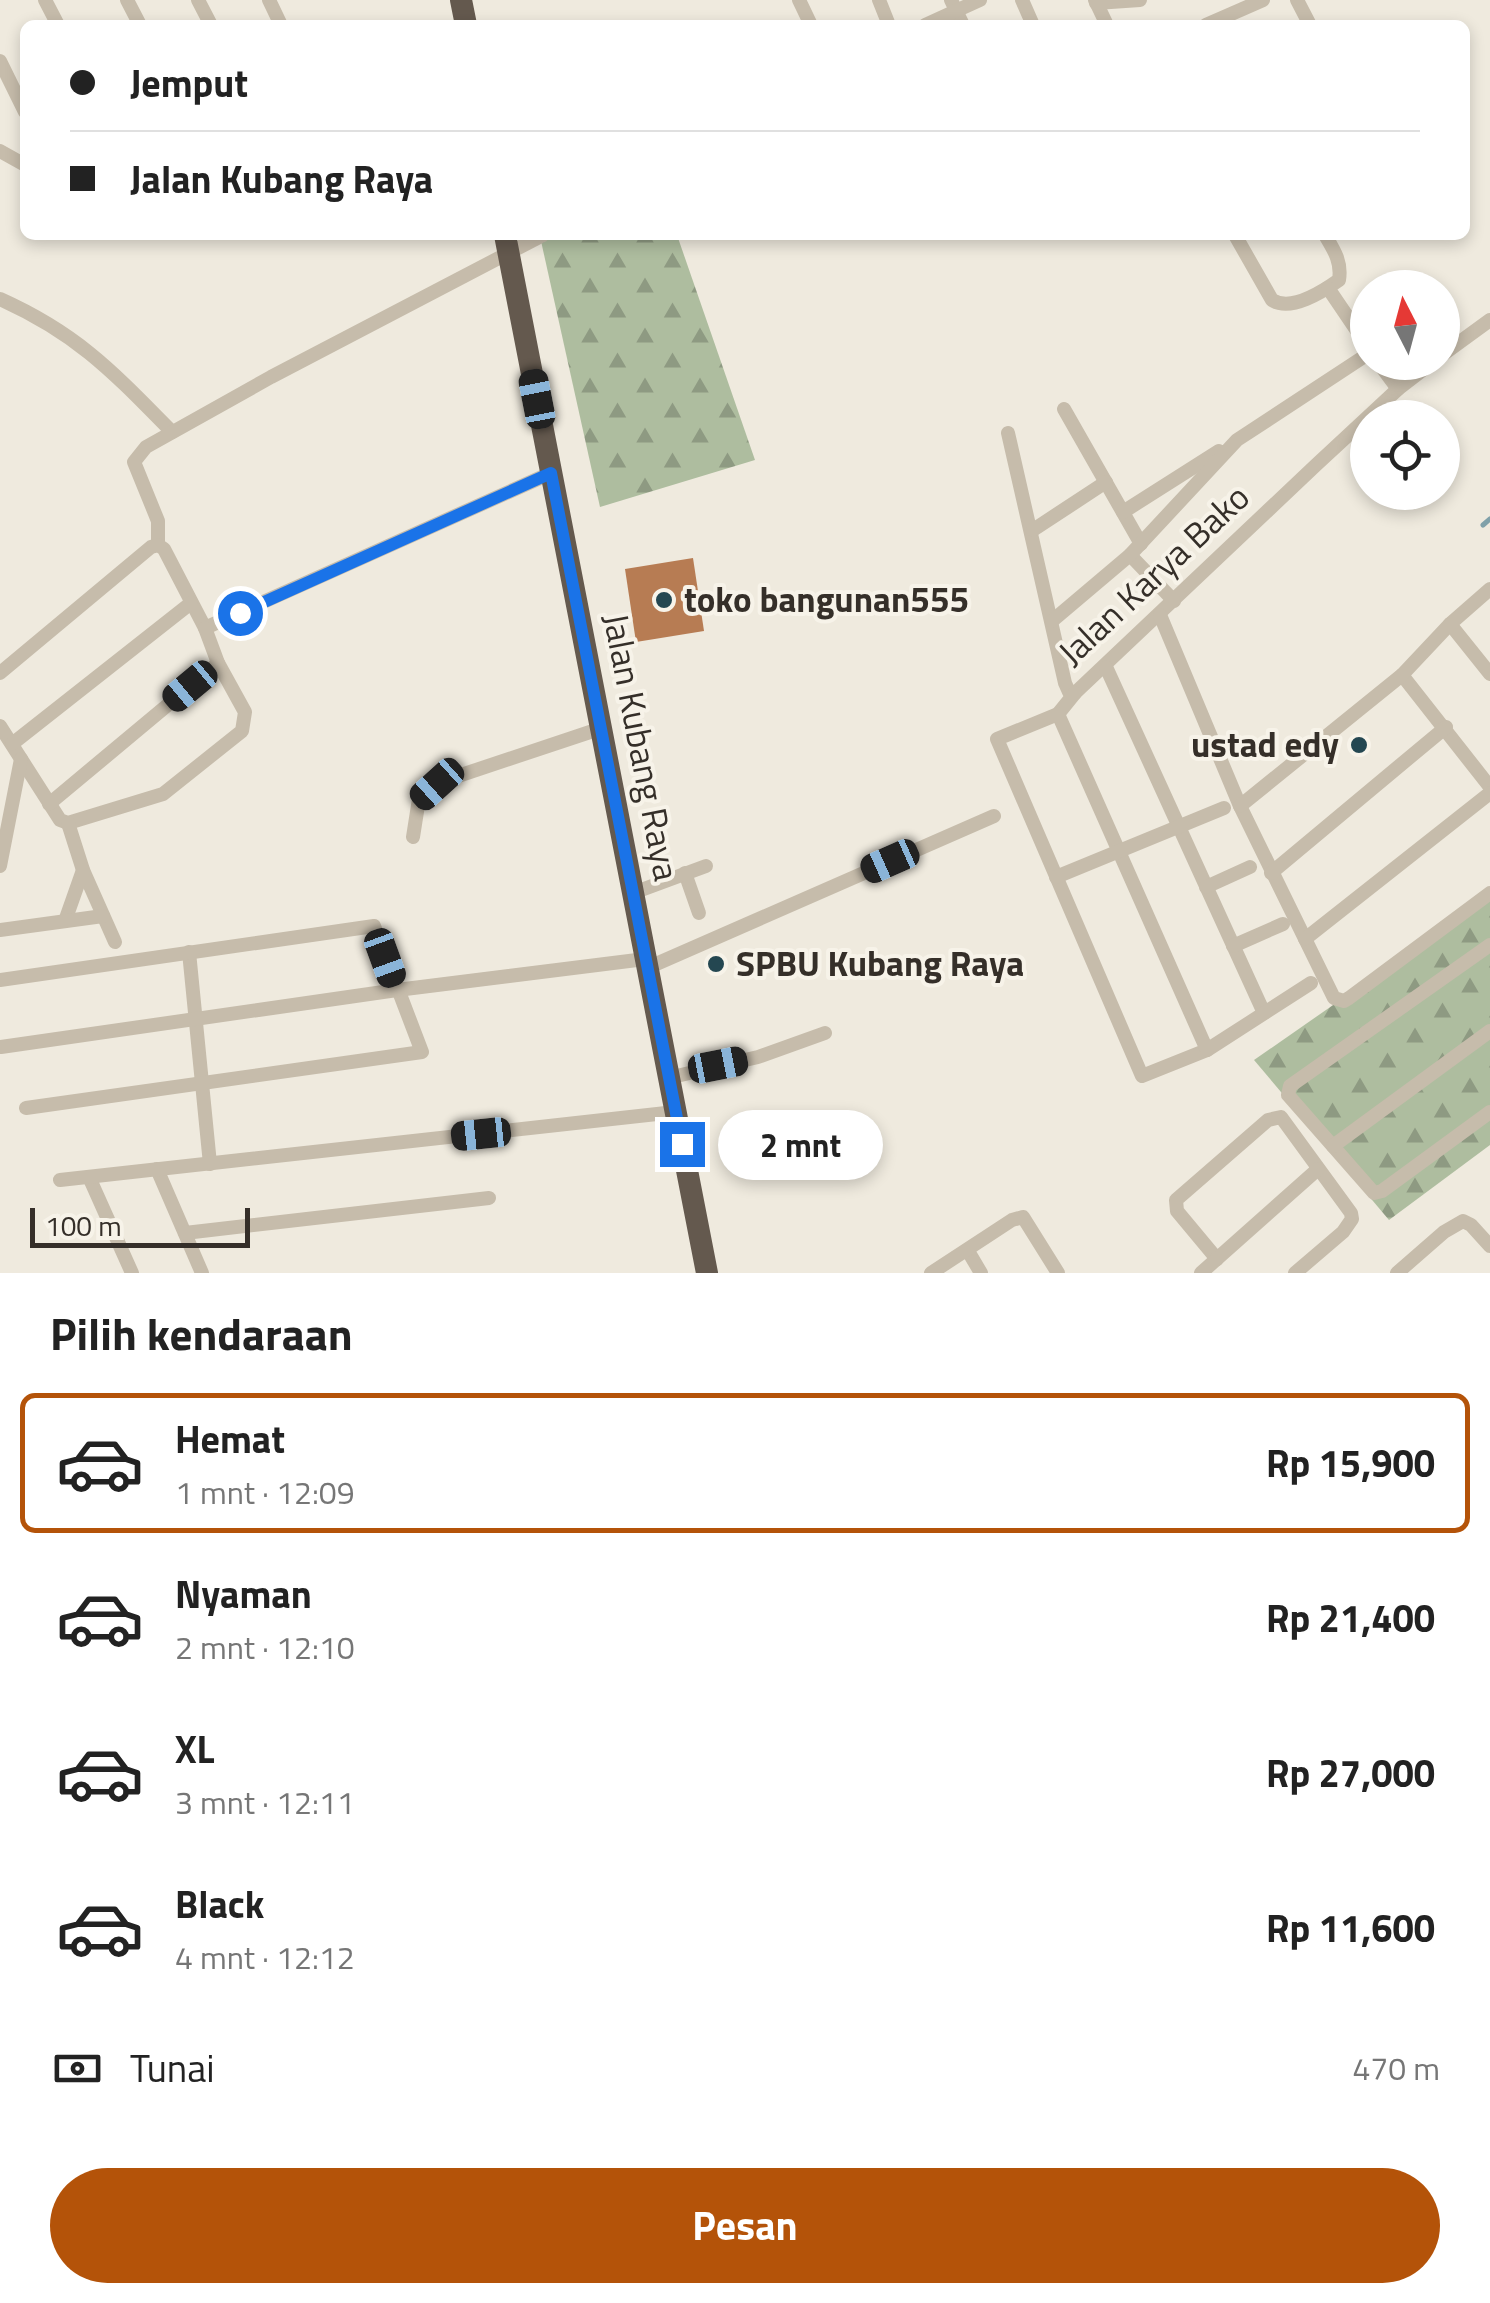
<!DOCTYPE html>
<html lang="id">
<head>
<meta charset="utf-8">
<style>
	body { margin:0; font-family:"Titillium Web",sans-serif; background:#f2f2f2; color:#222; height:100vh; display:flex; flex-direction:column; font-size:38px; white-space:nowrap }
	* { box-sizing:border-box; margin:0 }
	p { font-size:32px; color:#767676 }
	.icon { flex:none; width:55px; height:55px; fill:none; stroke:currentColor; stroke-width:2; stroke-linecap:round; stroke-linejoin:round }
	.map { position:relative; height:1273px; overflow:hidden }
	.drawer { display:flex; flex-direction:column; background:#fff; flex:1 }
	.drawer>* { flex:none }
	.top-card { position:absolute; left:20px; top:20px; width:1450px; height:220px; border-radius:15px; box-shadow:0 5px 15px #0003; display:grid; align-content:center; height:220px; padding:0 50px; background:#fff }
	.needle { width:65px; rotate:354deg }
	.fabs { position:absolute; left:1350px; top:270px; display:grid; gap:20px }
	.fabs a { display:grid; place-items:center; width:110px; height:110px; border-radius:50%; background:#fff; box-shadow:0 5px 15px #0003; font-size:50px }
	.scale { position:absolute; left:30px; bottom:25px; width:220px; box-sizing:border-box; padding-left:10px; border:5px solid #352f29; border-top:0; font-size:28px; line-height:35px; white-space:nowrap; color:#352f29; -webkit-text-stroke:8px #f7f3e9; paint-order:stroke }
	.end { position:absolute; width:45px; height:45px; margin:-22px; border:12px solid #1a73e8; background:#fff; box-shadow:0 0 0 5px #fff }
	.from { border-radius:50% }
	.bubble { position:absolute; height:70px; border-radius:35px; background:#fff; box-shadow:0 5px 15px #0003; font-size:32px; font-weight:700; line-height:70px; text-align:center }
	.car { position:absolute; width:30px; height:60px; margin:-30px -15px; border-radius:12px; box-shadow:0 0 8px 2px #0007; background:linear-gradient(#222 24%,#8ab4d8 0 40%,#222 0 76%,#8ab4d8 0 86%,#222 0) }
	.top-card b { display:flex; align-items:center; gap:35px; height:95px; font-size:38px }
	.top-card b+b { border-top:2px solid #e0e0e0 }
	.top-card i { width:25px; height:25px; background:#222 }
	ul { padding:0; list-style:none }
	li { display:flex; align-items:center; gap:30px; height:140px; margin:0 20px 15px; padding:0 30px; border:5px solid transparent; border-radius:15px }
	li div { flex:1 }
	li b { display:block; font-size:38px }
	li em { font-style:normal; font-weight:700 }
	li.current { border-color:#b45309 }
	li>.icon { width:90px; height:90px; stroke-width:1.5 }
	h2 { padding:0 50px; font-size:45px; line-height:120px }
	.pay { display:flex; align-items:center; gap:25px; height:110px; padding:0 50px; font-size:38px }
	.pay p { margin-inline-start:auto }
	.action { display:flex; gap:20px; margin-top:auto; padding:20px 50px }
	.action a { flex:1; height:115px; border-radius:60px; background:#b45309; color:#fff; font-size:40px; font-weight:700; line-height:115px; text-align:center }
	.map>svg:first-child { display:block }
	.forest { fill:url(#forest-firs) }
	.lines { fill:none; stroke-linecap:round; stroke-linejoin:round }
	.stream { stroke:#80a1a9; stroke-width:5 }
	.building { fill:#b77c53 }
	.minor { stroke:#c6bcab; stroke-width:14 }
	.trunk { stroke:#64594e; stroke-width:22 }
	.route { stroke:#1a73e8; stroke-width:12 }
	.poi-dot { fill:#244751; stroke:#f7f3e9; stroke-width:4 }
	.labels { text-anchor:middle; stroke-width:8; stroke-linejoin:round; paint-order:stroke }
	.street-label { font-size:35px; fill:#352f29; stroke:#f7f3e9 }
	.poi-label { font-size:35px; font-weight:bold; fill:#352f29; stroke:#f7f3e9; text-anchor:start }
</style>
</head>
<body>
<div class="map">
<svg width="1490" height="1273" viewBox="0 0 1490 1273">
	<defs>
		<pattern id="forest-firs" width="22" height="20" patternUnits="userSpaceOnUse" patternTransform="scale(2.5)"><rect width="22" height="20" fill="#aebd9f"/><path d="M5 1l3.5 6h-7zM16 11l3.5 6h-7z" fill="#8e9a82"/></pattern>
	</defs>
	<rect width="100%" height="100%" fill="#efeade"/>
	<g class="forest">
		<path d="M 554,235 L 677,235 L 755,460 L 600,507 L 541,241 Z"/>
		<path d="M 1490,896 L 1490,1145 L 1389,1220 L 1254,1060 Z"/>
	</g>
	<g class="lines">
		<path class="stream" d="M 1483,525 L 1490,519"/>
	</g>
	<path class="building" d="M 693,558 L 704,631 L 636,642 L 625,569 Z"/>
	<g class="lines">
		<g class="minor">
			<path d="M 45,0 L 58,25"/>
			<path d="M 127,0 L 140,25"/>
			<path d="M 198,0 L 211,25"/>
			<path d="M 269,0 L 281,25"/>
			<path d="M 799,0 L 811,25"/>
			<path d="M 879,0 L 889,25"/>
			<path d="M 951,0 L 963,25"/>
			<path d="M 1022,0 L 1033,25"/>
			<path d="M 1095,0 L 1107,25"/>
			<path d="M 1297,0 L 1310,25"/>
			<path d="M 1096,3 L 1140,0"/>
			<path d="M 925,25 L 980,0"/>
			<path d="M 1206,25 L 1263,0"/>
			<path d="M 0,61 L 25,112"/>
			<path d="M 0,151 L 25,165"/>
			<path d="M 1235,235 L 1272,300 C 1291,312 1322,292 1339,280 C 1342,262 1334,250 1325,235"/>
			<path d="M 1328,288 L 1368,347"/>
			<path d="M 0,299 C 78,334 113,372 172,432"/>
			<path d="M 1442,355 L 1490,320"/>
			<path d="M 1378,362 L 1398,389"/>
			<path d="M 1064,409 L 1141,544"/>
			<path d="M 1008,433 L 1065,683 L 1069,692 L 1075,693 L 1316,465 L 1398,389 L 1433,362"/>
			<path d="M 1123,512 L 1219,451"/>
			<path d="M 1033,530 L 1106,482"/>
			<path d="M 158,545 L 158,521 L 134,462 L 146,447 L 271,377 L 543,235"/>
			<path d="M 1130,555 L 1174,601"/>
			<path d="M 1160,615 L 1240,806 L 1334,998 L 1344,1001 L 1349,998 L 1490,893"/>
			<path d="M 1052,621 L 1130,555 L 1237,440 L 1368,354"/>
			<path d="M 1450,624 L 1490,674"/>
			<path d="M 1106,667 L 1264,1013"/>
			<path d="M 0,673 L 151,547 L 158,545 L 164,549 L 205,628 L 551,473"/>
			<path d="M 1402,675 L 1490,787"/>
			<path d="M 1075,693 L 1058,714 L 997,739 L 1142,1076 L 1207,1050 L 1311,983"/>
			<path d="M 1058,714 L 1207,1050"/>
			<path d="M 0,726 L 60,820 L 68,823 L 163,794 L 242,731 L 245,712 L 218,663 L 205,628"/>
			<path d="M 12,744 L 191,603"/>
			<path d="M 49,804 L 218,663"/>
			<path d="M 1240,806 L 1402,675 L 1450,624 L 1490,589"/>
			<path d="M 68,823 L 83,870 L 115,942"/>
			<path d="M 413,837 L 419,799 L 437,783 L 602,728"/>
			<path d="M 0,866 L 21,759"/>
			<path d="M 685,873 L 699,913"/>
			<path d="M 1271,873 L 1446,727"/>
			<path d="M 1056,877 L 1224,808"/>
			<path d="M 1206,887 L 1250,867"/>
			<path d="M 633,893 L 706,866"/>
			<path d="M 65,921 L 83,870"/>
			<path d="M 0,930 L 103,916"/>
			<path d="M 1305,939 L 1490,793"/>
			<path d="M 1490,945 L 1290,1086 L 1288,1095 L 1374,1193 L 1382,1191 L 1490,1112"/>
			<path d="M 1233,946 L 1283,924"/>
			<path d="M 189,952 L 210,1164"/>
			<path d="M 647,968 L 994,816"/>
			<path d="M 0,980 L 374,926 L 422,1052 L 26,1108"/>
			<path d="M 1,1047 L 397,990 L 645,959"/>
			<path d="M 668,1078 L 758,1057 L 825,1033"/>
			<path d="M 1333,1146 L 1490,1031"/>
			<path d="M 157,1169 L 202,1273"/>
			<path d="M 89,1177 L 132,1273"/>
			<path d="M 60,1180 L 675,1112"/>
			<path d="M 185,1233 L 489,1198"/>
			<path d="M 968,1251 L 981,1273"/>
			<path d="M 1217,1259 L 1177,1211 L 1176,1200 L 1268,1120 L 1281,1117 L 1351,1213 L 1352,1219 L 1343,1232 L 1295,1273"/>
			<path d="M 931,1273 L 1012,1220 L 1023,1217 L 1058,1273"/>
			<path d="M 1201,1273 L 1318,1169"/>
			<path d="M 1397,1273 L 1444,1232 L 1463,1221 L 1471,1225 L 1490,1246"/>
		</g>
		<g class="trunk">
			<path d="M 461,0 L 466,25"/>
			<path d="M 505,235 L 707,1273"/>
		</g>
	</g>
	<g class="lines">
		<path class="route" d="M 240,613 L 551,473 L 682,1144"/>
	</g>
	<g class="poi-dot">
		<circle cx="664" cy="600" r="10"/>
		<circle cx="1359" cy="745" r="10"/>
		<circle cx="716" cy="964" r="10"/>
	</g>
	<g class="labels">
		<g class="street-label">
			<text transform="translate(1154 575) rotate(-43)" y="12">Jalan Karya Bako</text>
			<text transform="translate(641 747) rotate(79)" y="12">Jalan Kubang Raya</text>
		</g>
		<g class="poi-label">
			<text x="684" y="612">toko bangunan555</text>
			<text x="1339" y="757" text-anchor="end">ustad edy</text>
			<text x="736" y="976">SPBU Kubang Raya</text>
		</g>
	</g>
</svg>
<div class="fabs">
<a><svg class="needle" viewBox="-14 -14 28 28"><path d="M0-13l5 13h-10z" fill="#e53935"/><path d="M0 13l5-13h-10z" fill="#767676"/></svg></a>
<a><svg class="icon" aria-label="locate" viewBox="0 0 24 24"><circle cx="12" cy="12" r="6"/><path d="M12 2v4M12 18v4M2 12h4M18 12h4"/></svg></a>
</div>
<div class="scale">100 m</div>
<i class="end from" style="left:240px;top:613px"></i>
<i class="end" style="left:682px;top:1144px"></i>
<div class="bubble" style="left:718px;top:1110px;width:165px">2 mnt</div>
<i class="car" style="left:537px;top:399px;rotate:349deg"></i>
<i class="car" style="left:190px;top:686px;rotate:230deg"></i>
<i class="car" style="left:437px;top:784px;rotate:228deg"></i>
<i class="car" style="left:890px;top:861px;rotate:246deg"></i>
<i class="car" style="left:385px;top:958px;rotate:160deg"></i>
<i class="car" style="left:718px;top:1065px;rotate:79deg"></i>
<i class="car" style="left:481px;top:1134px;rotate:264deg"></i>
<div class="top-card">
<b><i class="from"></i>Jemput</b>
<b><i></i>Jalan Kubang Raya</b>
</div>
</div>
<section class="drawer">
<h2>Pilih kendaraan</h2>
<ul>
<li class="current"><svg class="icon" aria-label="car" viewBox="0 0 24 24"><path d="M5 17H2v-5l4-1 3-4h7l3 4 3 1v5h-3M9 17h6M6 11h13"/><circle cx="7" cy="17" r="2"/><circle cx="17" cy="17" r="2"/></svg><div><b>Hemat</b><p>1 mnt · 12:09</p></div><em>Rp 15,900</em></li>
<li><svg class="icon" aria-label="car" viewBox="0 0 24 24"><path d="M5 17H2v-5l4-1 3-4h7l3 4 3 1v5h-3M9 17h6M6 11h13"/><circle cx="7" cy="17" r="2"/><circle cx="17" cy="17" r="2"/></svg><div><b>Nyaman</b><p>2 mnt · 12:10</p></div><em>Rp 21,400</em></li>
<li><svg class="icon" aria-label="car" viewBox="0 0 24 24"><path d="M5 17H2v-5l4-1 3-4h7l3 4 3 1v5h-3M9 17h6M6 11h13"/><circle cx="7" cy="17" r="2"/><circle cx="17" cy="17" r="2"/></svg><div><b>XL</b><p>3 mnt · 12:11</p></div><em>Rp 27,000</em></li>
<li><svg class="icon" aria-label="car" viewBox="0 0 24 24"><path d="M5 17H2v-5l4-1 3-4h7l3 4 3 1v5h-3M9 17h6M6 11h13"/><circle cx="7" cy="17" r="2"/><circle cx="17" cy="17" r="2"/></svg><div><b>Black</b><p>4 mnt · 12:12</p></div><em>Rp 11,600</em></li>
</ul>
<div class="pay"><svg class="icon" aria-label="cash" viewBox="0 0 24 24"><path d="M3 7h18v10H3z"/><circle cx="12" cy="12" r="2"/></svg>Tunai<p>470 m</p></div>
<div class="action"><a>Pesan</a></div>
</section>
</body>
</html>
